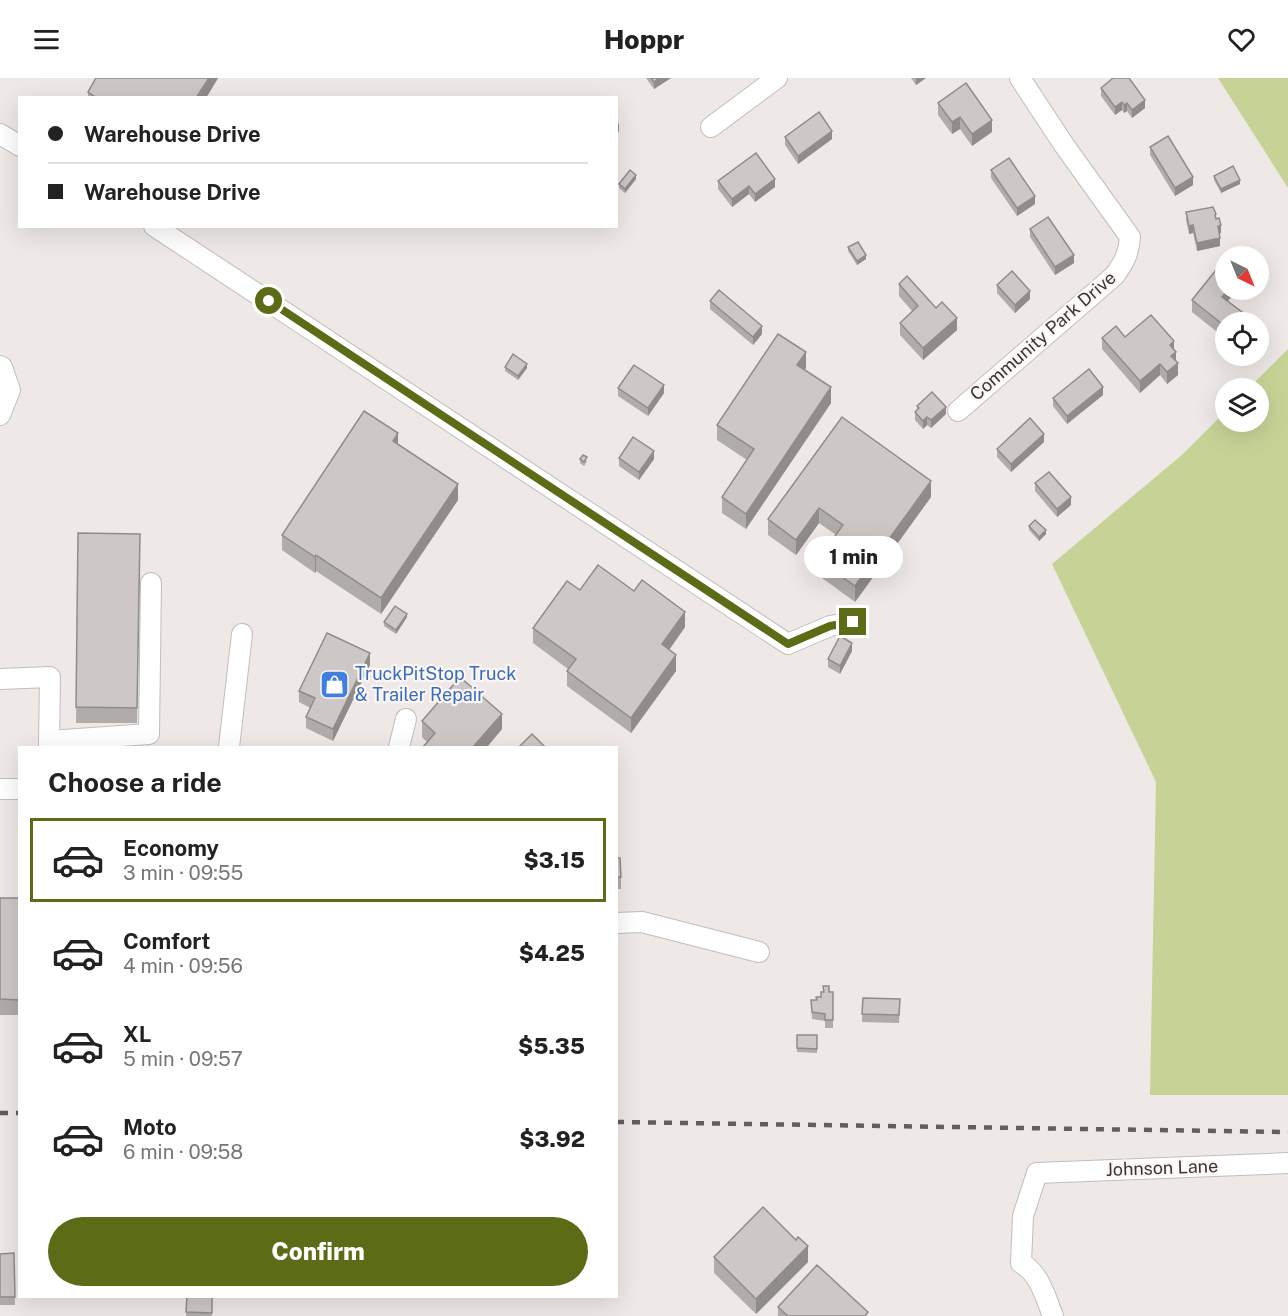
<!DOCTYPE html>
<html lang="en">
<head>
<meta charset="utf-8">
<style>
	body { margin:0; font-family:"Public Sans",sans-serif; background:#f6f6f6; color:#222; height:100vh; display:flex; flex-direction:column; font-size:22px; white-space:nowrap }
	* { box-sizing:border-box; margin:0 }
	p { font-size:20px; color:#767676 }
	.icon { flex:none; width:33px; height:33px; fill:none; stroke:currentColor; stroke-width:2; stroke-linecap:round; stroke-linejoin:round }
	.map { position:relative; flex:1; overflow:hidden }
	.side { position:absolute; left:18px; top:668px; width:600px; height:552px; display:flex; flex-direction:column; background:#fff; border-radius:0px; box-shadow:0 6px 24px #0002 }
	.side>* { flex:none }
	.hud { position:absolute; left:18px; top:18px; width:600px; height:132px; border-radius:0px; box-shadow:0 6px 24px #0002; display:grid; align-content:center; height:132px; padding:0 30px; background:#fff }
	.needle { width:39px; rotate:137deg }
	.controls { position:absolute; left:1215px; top:168px; display:grid; gap:12px }
	.controls a { display:grid; place-items:center; width:54px; height:54px; border-radius:50%; background:#fff; box-shadow:0 6px 24px #0002; font-size:30px }
	.end { position:absolute; width:27px; height:27px; margin:-14px; border:8px solid #5c6b15; background:#fff; box-shadow:0 0 0 3px #fff }
	.from { border-radius:50% }
	.bubble { position:absolute; height:42px; border-radius:21px; background:#fff; box-shadow:0 6px 24px #0002; font-size:20px; font-weight:800; line-height:42px; text-align:center }
	.hud b { display:flex; align-items:center; gap:21px; height:57px; font-size:22px }
	.hud b+b { border-top:2px solid #e0e0e0 }
	.hud i { width:15px; height:15px; background:#222 }
	ul { padding:0; list-style:none }
	li { display:flex; align-items:center; gap:18px; height:84px; margin:0 12px 9px; padding:0 18px; border:3px solid transparent; border-radius:0px }
	li div { flex:1 }
	li b { display:block; font-size:22px }
	li em { font-style:normal; font-weight:800 }
	li.current { border-color:#5c6b15 }
	li>.icon { width:54px; height:54px; stroke-width:1.5 }
	h2 { padding:0 30px; font-size:27px; line-height:72px }
	.cta { display:flex; gap:12px; margin-top:auto; padding:12px 30px }
	.cta a { flex:1; height:69px; border-radius:36px; background:#5c6b15; color:#fff; font-size:24px; font-weight:800; line-height:69px; text-align:center }
	header { display:flex; justify-content:space-between; align-items:center; height:78px; padding:0 30px; background:#fff; font-size:27px; font-weight:800 }
	.map>svg:first-child { display:block }
	.green { fill:#c7d396 }
	.lines { fill:none; stroke-linecap:round; stroke-linejoin:round }
	.minor-casing { stroke:#c2bebb; stroke-width:22 }
	.minor { stroke:#fff; stroke-width:20 }
	.rail { stroke:#615e5d; stroke-width:4.5; stroke-dasharray:8 8; stroke-linecap:butt }
	.wall { fill:#b0acaa }
	.shaded-wall { fill:#908c8b }
	.building { fill:#cdc8c6; stroke:#908c8b; stroke-width:1.5 }
	.route { stroke:#5c6b15; stroke-width:8 }
	.labels { text-anchor:middle; stroke-width:4.5; stroke-linejoin:round; paint-order:stroke }
	.street-label { font-size:18px; fill:#393736; stroke:#fbf6f4 }
	.shop-label { font-size:18px; fill:#366cbe; stroke:#fbf6f4; text-anchor:start }
</style>
</head>
<body>
<header><svg class="icon" aria-label="menu" viewBox="0 0 24 24"><path d="M4 6h16M4 12h16M4 18h16"/></svg>Hoppr<svg class="icon" aria-label="heart" viewBox="0 0 24 24"><path d="M12 20l-8-8c-3-5 5-10 8-4 3-6 11-1 8 4z"/></svg></header>
<div class="map">
<svg width="1288" height="1238" viewBox="0 0 1288 1238">
	<rect width="100%" height="100%" fill="#eee9e6"/>
	<g class="green">
		<path d="M 1218,0 L 1288,0 L 1288,110 Z"/>
		<path d="M 1288,271 L 1288,1017 L 1150,1017 L 1156,704 L 1052,486 L 1183,376 L 1225,334 L 1226,344 L 1258,344 L 1258,310 L 1249,310 Z"/>
	</g>
	<g class="lines">
		<defs>
			<g id="minor">
				<path d="M 711,49 L 777,0"/>
				<path d="M 0,56 L 20,68"/>
				<path d="M 154,148 L 788,566 L 830,548 L 853,544"/>
				<path d="M 0,288 L 2,289 L 10,312 L 0,337"/>
				<path d="M 958,333 L 1114,198 C 1124,185 1129,175 1130,159 L 1064,67 L 1020,0"/>
				<path d="M 0,601 L 50,599 L 49,669"/>
				<path d="M 49,663 L 149,656 L 151,505"/>
				<path d="M 229,669 L 242,556"/>
				<path d="M 399,669 L 406,641"/>
				<path d="M 0,711 L 20,711"/>
				<path d="M 616,845 L 642,844 L 759,874"/>
				<path d="M 1053,1238 C 1045,1218 1040,1196 1021,1185 L 1023,1138 L 1037,1095 L 1288,1085"/>
			</g>
		</defs>
		<use href="#minor" class="minor-casing"/>
		<use href="#minor" class="minor"/>
		<g class="rail">
			<path d="M 0,1035 L 20,1035"/>
			<path d="M 616,1044 L 1288,1054"/>
		</g>
	</g>
	<g class="wall">
		<path d="M 96,0 L 218,0 L 206,20 L 88,20 L 88,14 Z"/>
		<path d="M 646,0 L 671,0 L 654,11 Z"/>
		<path d="M 911,0 L 926,0 L 916,7 Z"/>
		<path d="M 1101,10 L 1145,30 L 1132,40 L 1127,33 L 1124,35 L 1122,32 L 1115,37 L 1101,18 Z"/>
		<path d="M 938,25 L 992,54 L 972,68 L 960,51 L 952,56 L 938,37 Z"/>
		<path d="M 785,59 L 832,61 L 798,86 L 785,67 Z"/>
		<path d="M 1150,69 L 1193,107 L 1175,118 L 1150,77 Z"/>
		<path d="M 991,92 L 1035,126 L 1017,138 L 991,100 Z"/>
		<path d="M 1214,98 L 1240,106 L 1221,115 L 1214,102 Z"/>
		<path d="M 636,101 L 625,115 L 619,110 L 619,106 Z"/>
		<path d="M 718,103 L 775,109 L 755,124 L 749,116 L 732,129 L 718,111 Z"/>
		<path d="M 1186,134 L 1216,141 L 1221,155 L 1219,155 L 1220,168 L 1197,173 L 1193,155 L 1189,156 L 1186,142 Z"/>
		<path d="M 1030,151 L 1074,185 L 1055,197 L 1030,159 Z"/>
		<path d="M 848,169 L 866,181 L 857,187 L 848,173 Z"/>
		<path d="M 899,206 L 936,230 L 957,252 L 923,282 L 900,257 L 900,245 L 913,234 L 899,218 Z"/>
		<path d="M 997,207 L 1030,221 L 1015,235 L 997,215 Z"/>
		<path d="M 1237,212 L 1228,223 L 1242,244 L 1226,244 L 1226,261 L 1192,234 L 1192,222 Z"/>
		<path d="M 710,223 L 762,256 L 753,267 L 710,231 Z"/>
		<path d="M 1125,259 L 1174,272 L 1178,297 L 1167,306 L 1160,297 L 1140,315 L 1102,271 L 1102,260 Z"/>
		<path d="M 505,289 L 527,290 L 518,302 L 505,293 Z"/>
		<path d="M 806,290 L 805,292 L 831,325 L 746,451 L 722,435 L 722,419 L 747,382 L 717,362 L 717,347 Z"/>
		<path d="M 618,310 L 664,315 L 648,338 L 618,318 Z"/>
		<path d="M 1103,317 L 1067,346 L 1053,328 L 1053,320 Z"/>
		<path d="M 917,328 L 946,336 L 931,350 L 927,347 L 923,351 L 915,342 L 915,334 L 917,332 Z"/>
		<path d="M 842,339 L 931,419 L 855,524 L 818,497 L 818,482 L 836,457 L 819,445 L 796,477 L 768,457 L 768,441 Z"/>
		<path d="M 1044,364 L 1011,394 L 997,379 L 997,371 Z"/>
		<path d="M 398,366 L 458,422 L 381,536 L 316,493 L 315,495 L 282,472 L 282,457 Z"/>
		<path d="M 619,380 L 654,381 L 639,402 L 619,388 Z"/>
		<path d="M 580,381 L 587,383 L 584,388 L 580,385 Z"/>
		<path d="M 1035,405 L 1071,427 L 1057,439 L 1035,413 Z"/>
		<path d="M 1029,448 L 1046,456 L 1039,463 L 1029,452 Z"/>
		<path d="M 78,455 L 140,456 L 137,645 L 76,645 Z"/>
		<path d="M 580,512 L 634,513 L 685,549 L 669,572 L 676,593 L 631,655 L 567,608 L 567,593 L 568,591 L 533,565 L 533,550 Z"/>
		<path d="M 407,539 L 396,556 L 384,548 L 384,544 Z"/>
		<path d="M 852,573 L 840,596 L 828,589 L 828,581 Z"/>
		<path d="M 370,587 L 333,663 L 306,650 L 306,639 L 310,630 L 299,624 L 299,613 Z"/>
		<path d="M 422,643 L 502,651 L 487,669 L 423,669 L 427,664 L 422,659 Z"/>
		<path d="M 616,780 L 621,799 L 621,811 L 616,811 Z"/>
		<rect x="0" y="820" width="20" height="117"/>
		<path d="M 829,914 L 833,914 L 833,950 L 825,950 L 825,943 L 812,941 L 811,922 L 817,922 Z"/>
		<path d="M 863,920 L 900,921 L 899,945 L 862,944 Z"/>
		<path d="M 797,957 L 817,957 L 817,975 L 797,974 Z"/>
		<path d="M 14,1175 L 15,1227 L 0,1227 L 0,1176 Z"/>
		<path d="M 714,1179 L 808,1184 L 756,1236 L 714,1195 Z"/>
		<path d="M 187,1218 L 212,1218 L 212,1238 L 186,1238 Z"/>
		<path d="M 778,1229 L 868,1238 L 778,1238 Z"/>
	</g>
	<g class="shaded-wall">
		<path d="M 209,0 L 218,0 L 206,20 L 196,20 Z"/>
		<path d="M 659,0 L 671,0 L 654,11 L 654,4 Z"/>
		<path d="M 916,0 L 926,0 L 916,7 Z"/>
		<path d="M 1145,22 L 1145,30 L 1132,40 L 1132,32 Z"/>
		<path d="M 1122,24 L 1122,32 L 1115,37 L 1115,29 Z"/>
		<path d="M 1127,25 L 1127,33 L 1124,35 L 1124,27 Z"/>
		<path d="M 960,39 L 960,51 L 952,56 L 952,44 Z"/>
		<path d="M 992,42 L 992,54 L 972,68 L 972,56 Z"/>
		<path d="M 619,45 L 619,53 L 616,57 L 616,49 Z"/>
		<path d="M 832,53 L 832,61 L 798,86 L 798,78 Z"/>
		<path d="M 636,97 L 636,101 L 625,115 L 625,111 Z"/>
		<path d="M 1193,99 L 1193,107 L 1175,118 L 1175,110 Z"/>
		<path d="M 775,101 L 775,109 L 755,124 L 755,116 Z"/>
		<path d="M 1240,102 L 1240,106 L 1221,115 L 1221,111 Z"/>
		<path d="M 749,108 L 749,116 L 732,129 L 732,121 Z"/>
		<path d="M 1035,118 L 1035,126 L 1017,138 L 1017,130 Z"/>
		<path d="M 1193,147 L 1193,155 L 1189,156 L 1189,148 Z"/>
		<path d="M 1221,147 L 1221,155 L 1218,156 L 1218,148 Z"/>
		<path d="M 1220,160 L 1220,168 L 1197,173 L 1197,165 Z"/>
		<path d="M 866,177 L 866,181 L 857,187 L 857,183 Z"/>
		<path d="M 1074,177 L 1074,185 L 1055,197 L 1055,189 Z"/>
		<path d="M 1228,212 L 1237,212 L 1222,230 L 1222,219 Z"/>
		<path d="M 1030,213 L 1030,221 L 1015,235 L 1015,227 Z"/>
		<path d="M 1242,234 L 1242,244 L 1234,244 Z"/>
		<path d="M 957,240 L 957,252 L 923,282 L 923,270 Z"/>
		<path d="M 762,248 L 762,256 L 753,267 L 753,259 Z"/>
		<path d="M 1174,263 L 1174,275 L 1176,274 L 1176,286 L 1171,290 L 1170,267 Z"/>
		<path d="M 806,274 L 806,290 L 797,303 L 797,287 Z"/>
		<path d="M 1178,285 L 1178,297 L 1167,306 L 1167,294 Z"/>
		<path d="M 527,286 L 527,290 L 518,302 L 518,298 Z"/>
		<path d="M 1160,286 L 1160,297 L 1140,315 L 1140,303 Z"/>
		<path d="M 664,307 L 664,315 L 648,338 L 648,330 Z"/>
		<path d="M 831,309 L 831,325 L 746,451 L 746,436 Z"/>
		<path d="M 1103,309 L 1103,317 L 1067,346 L 1067,338 Z"/>
		<path d="M 946,329 L 946,336 L 931,350 L 931,342 Z"/>
		<path d="M 927,339 L 927,347 L 923,351 L 923,343 Z"/>
		<path d="M 398,355 L 398,371 L 393,363 Z"/>
		<path d="M 1044,356 L 1044,364 L 1011,394 L 1011,386 Z"/>
		<path d="M 654,373 L 654,381 L 639,402 L 639,394 Z"/>
		<path d="M 931,403 L 931,419 L 855,524 L 855,508 Z"/>
		<path d="M 458,406 L 458,422 L 381,536 L 381,520 Z"/>
		<path d="M 1071,419 L 1071,427 L 1057,439 L 1057,431 Z"/>
		<path d="M 819,430 L 819,445 L 796,477 L 796,462 Z"/>
		<path d="M 1046,452 L 1046,456 L 1039,463 L 1039,459 Z"/>
		<path d="M 316,477 L 316,493 L 315,495 L 315,479 Z"/>
		<path d="M 685,534 L 685,549 L 662,582 L 662,566 Z"/>
		<path d="M 407,536 L 407,539 L 396,556 L 396,552 Z"/>
		<path d="M 852,565 L 852,573 L 840,596 L 840,588 Z"/>
		<path d="M 370,575 L 370,587 L 333,663 L 333,651 Z"/>
		<path d="M 676,577 L 676,593 L 631,655 L 631,640 Z"/>
		<path d="M 502,636 L 502,651 L 487,669 L 473,669 Z"/>
		<path d="M 808,1168 L 808,1184 L 756,1236 L 756,1221 Z"/>
	</g>
	<g class="building">
		<path d="M 96,0 L 209,0 L 196,20 L 97,20 L 88,14 Z"/>
		<path d="M 651,0 L 659,0 L 654,4 Z"/>
		<path d="M 1113,0 L 1129,0 L 1145,22 L 1132,32 L 1127,25 L 1124,27 L 1122,24 L 1115,29 L 1101,10 Z"/>
		<path d="M 966,5 L 992,42 L 972,56 L 960,39 L 952,44 L 938,25 Z"/>
		<path d="M 819,34 L 832,53 L 798,78 L 785,59 Z"/>
		<path d="M 1168,58 L 1193,99 L 1175,110 L 1150,69 Z"/>
		<path d="M 756,75 L 775,101 L 755,116 L 749,108 L 732,121 L 718,103 Z"/>
		<path d="M 1009,80 L 1035,118 L 1017,130 L 991,92 Z"/>
		<path d="M 1233,88 L 1240,102 L 1221,111 L 1214,98 Z"/>
		<path d="M 630,92 L 636,97 L 625,111 L 619,106 Z"/>
		<path d="M 1213,129 L 1216,136 L 1215,137 L 1216,141 L 1219,140 L 1221,147 L 1218,148 L 1220,160 L 1197,165 L 1193,147 L 1189,148 L 1186,134 Z"/>
		<path d="M 1048,139 L 1074,177 L 1055,189 L 1030,151 Z"/>
		<path d="M 858,164 L 866,177 L 857,183 L 848,169 Z"/>
		<path d="M 1220,187 L 1226,191 L 1226,212 L 1228,212 L 1222,219 L 1242,234 L 1234,244 L 1226,244 L 1226,249 L 1192,222 Z"/>
		<path d="M 1012,193 L 1030,213 L 1015,227 L 997,207 Z"/>
		<path d="M 907,198 L 936,230 L 942,224 L 957,240 L 923,270 L 900,245 L 918,228 L 899,206 Z"/>
		<path d="M 719,212 L 762,248 L 753,259 L 710,223 Z"/>
		<path d="M 1151,237 L 1174,263 L 1170,267 L 1176,274 L 1171,278 L 1178,285 L 1167,294 L 1160,286 L 1140,303 L 1102,260 L 1116,248 L 1125,259 Z"/>
		<path d="M 778,256 L 806,274 L 797,287 L 831,309 L 746,436 L 722,419 L 754,371 L 717,347 Z"/>
		<path d="M 513,276 L 527,286 L 518,298 L 505,289 Z"/>
		<path d="M 634,287 L 664,307 L 648,330 L 618,310 Z"/>
		<path d="M 1089,291 L 1103,309 L 1067,338 L 1053,320 Z"/>
		<path d="M 932,314 L 946,329 L 931,342 L 927,339 L 923,343 L 915,334 L 919,330 L 917,328 Z"/>
		<path d="M 364,333 L 398,355 L 393,363 L 458,406 L 381,520 L 316,477 L 315,479 L 282,457 Z"/>
		<path d="M 842,339 L 931,403 L 855,508 L 818,482 L 843,447 L 819,430 L 796,462 L 768,441 Z"/>
		<path d="M 1030,340 L 1044,356 L 1011,386 L 997,371 Z"/>
		<path d="M 633,359 L 654,373 L 639,394 L 619,380 Z"/>
		<path d="M 583,377 L 587,379 L 584,384 L 580,381 Z"/>
		<path d="M 1049,394 L 1071,419 L 1057,431 L 1035,405 Z"/>
		<path d="M 1035,442 L 1046,452 L 1039,459 L 1029,448 Z"/>
		<path d="M 78,455 L 140,456 L 137,630 L 76,629 Z"/>
		<path d="M 598,487 L 634,513 L 642,502 L 685,534 L 662,566 L 676,577 L 631,640 L 567,593 L 576,581 L 533,550 L 567,503 L 580,512 Z"/>
		<path d="M 395,528 L 407,536 L 396,552 L 384,544 Z"/>
		<path d="M 327,555 L 370,575 L 333,651 L 306,639 L 315,620 L 299,613 Z"/>
		<path d="M 840,558 L 852,565 L 840,588 L 828,581 Z"/>
		<path d="M 460,599 L 502,636 L 473,669 L 423,669 L 435,655 L 422,643 Z"/>
		<path d="M 532,656 L 545,669 L 519,669 Z"/>
		<path d="M 616,780 L 620,780 L 621,799 L 616,799 Z"/>
		<path d="M 0,820 L 20,820 L 20,922 L 0,921 Z"/>
		<path d="M 823,908 L 829,908 L 829,914 L 833,914 L 833,942 L 825,942 L 825,936 L 812,934 L 811,922 L 817,922 L 816,919 L 821,919 L 821,914 L 824,914 Z"/>
		<path d="M 863,920 L 900,921 L 899,937 L 862,936 Z"/>
		<path d="M 797,957 L 817,957 L 817,971 L 797,970 Z"/>
		<path d="M 763,1129 L 796,1162 L 798,1159 L 808,1168 L 756,1221 L 714,1179 Z"/>
		<path d="M 14,1175 L 15,1219 L 0,1219 L 0,1176 Z"/>
		<path d="M 817,1187 L 868,1234 L 865,1238 L 788,1238 L 778,1229 Z"/>
		<path d="M 187,1218 L 212,1218 L 212,1235 L 186,1234 Z"/>
	</g>
	<g class="lines">
		<path class="route" d="M 269,223 L 788,566 L 830,548 L 853,544"/>
	</g>
	<defs>
		<symbol id="shop-square" viewBox="-11 -11 22 22"><rect x="-9" y="-9" width="18" height="18" rx="4" fill="#3f7fe0" stroke="#fbf6f4"/><path d="M-5-2.5h2.3a2.7 3.5 0 0 1 5.4 0H5L5.5 6h-11ZM-1.5-2.5h3a1.5 2.3 0 0 0-3 0Z" fill="#fff"/></symbol>
	</defs>
	<g fill-rule="evenodd">
		<use href="#shop-square" x="318" y="590" width="33" height="33"/>
	</g>
	<g class="labels">
		<g class="street-label">
			<text transform="translate(1043 258) rotate(-41)" y="6">Community Park Drive</text>
			<text transform="translate(1162 1090) rotate(-2)" y="6">Johnson Lane</text>
		</g>
		<g class="shop-label">
			<text x="355" y="602">TruckPitStop Truck<tspan x="355" dy="21">&amp; Trailer Repair</tspan></text>
		</g>
	</g>
</svg>
<div class="controls">
<a><svg class="needle" viewBox="-14 -14 28 28"><path d="M0-13l5 13h-10z" fill="#e53935"/><path d="M0 13l5-13h-10z" fill="#767676"/></svg></a>
<a><svg class="icon" aria-label="locate" viewBox="0 0 24 24"><circle cx="12" cy="12" r="6"/><path d="M12 2v4M12 18v4M2 12h4M18 12h4"/></svg></a>
<a><svg class="icon" aria-label="layers" viewBox="0 0 24 24"><path d="M12 4l9 5-9 5-9-5zM3 14l9 5 9-5"/></svg></a>
</div>
<i class="end from" style="left:269px;top:223px"></i>
<i class="end" style="left:853px;top:544px"></i>
<div class="bubble" style="left:804px;top:458px;width:99px">1 min</div>
<div class="hud">
<b><i class="from"></i>Warehouse Drive</b>
<b><i></i>Warehouse Drive</b>
</div>
<section class="side">
<h2>Choose a ride</h2>
<ul>
<li class="current"><svg class="icon" aria-label="car" viewBox="0 0 24 24"><path d="M5 17H2v-5l4-1 3-4h7l3 4 3 1v5h-3M9 17h6M6 11h13"/><circle cx="7" cy="17" r="2"/><circle cx="17" cy="17" r="2"/></svg><div><b>Economy</b><p>3 min · 09:55</p></div><em>$3.15</em></li>
<li><svg class="icon" aria-label="car" viewBox="0 0 24 24"><path d="M5 17H2v-5l4-1 3-4h7l3 4 3 1v5h-3M9 17h6M6 11h13"/><circle cx="7" cy="17" r="2"/><circle cx="17" cy="17" r="2"/></svg><div><b>Comfort</b><p>4 min · 09:56</p></div><em>$4.25</em></li>
<li><svg class="icon" aria-label="car" viewBox="0 0 24 24"><path d="M5 17H2v-5l4-1 3-4h7l3 4 3 1v5h-3M9 17h6M6 11h13"/><circle cx="7" cy="17" r="2"/><circle cx="17" cy="17" r="2"/></svg><div><b>XL</b><p>5 min · 09:57</p></div><em>$5.35</em></li>
<li><svg class="icon" aria-label="car" viewBox="0 0 24 24"><path d="M5 17H2v-5l4-1 3-4h7l3 4 3 1v5h-3M9 17h6M6 11h13"/><circle cx="7" cy="17" r="2"/><circle cx="17" cy="17" r="2"/></svg><div><b>Moto</b><p>6 min · 09:58</p></div><em>$3.92</em></li>
</ul>
<div class="cta"><a>Confirm</a></div>
</section>
</div>
</body>
</html>
